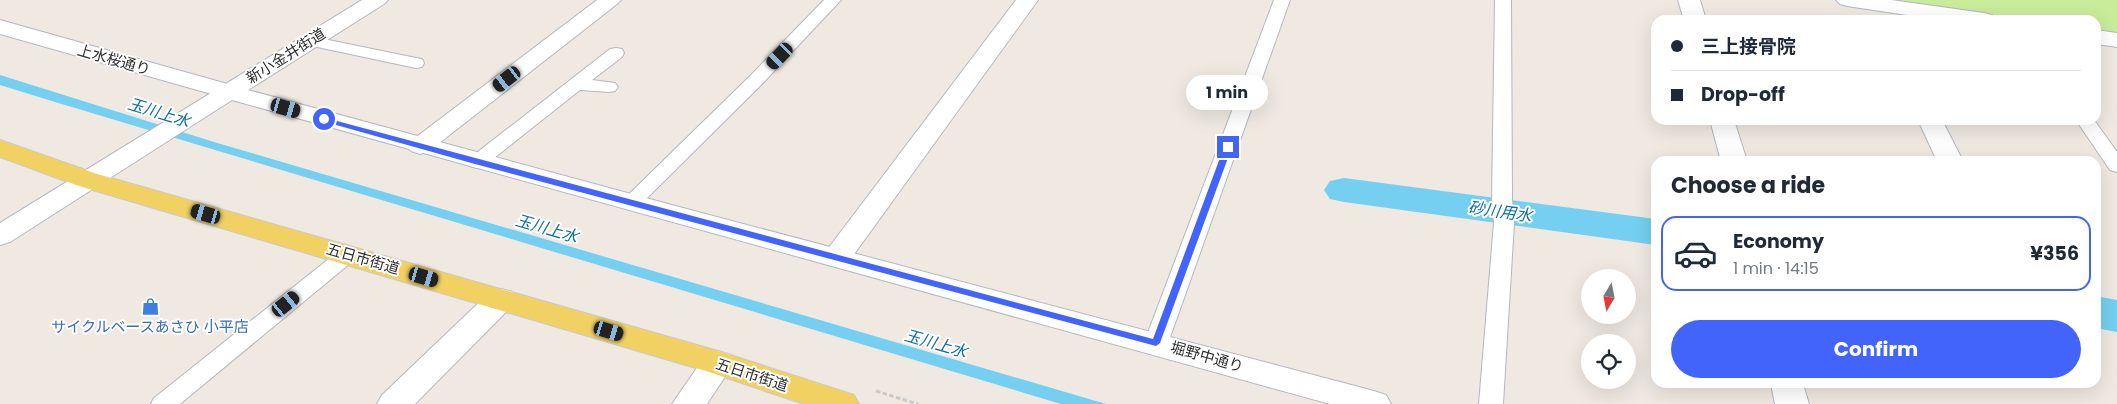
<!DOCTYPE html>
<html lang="en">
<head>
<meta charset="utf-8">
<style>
	body { margin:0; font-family:Poppins,"Noto Sans JP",sans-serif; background:#f2f2f3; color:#1f2937; height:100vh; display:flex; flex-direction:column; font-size:19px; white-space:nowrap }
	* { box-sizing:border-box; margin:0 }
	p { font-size:16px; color:#747a83 }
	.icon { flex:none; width:28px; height:28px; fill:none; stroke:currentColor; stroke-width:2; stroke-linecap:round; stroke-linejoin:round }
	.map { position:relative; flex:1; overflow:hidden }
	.panel { position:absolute; left:1651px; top:156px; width:450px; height:232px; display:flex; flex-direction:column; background:#fff; border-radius:15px; box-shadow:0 5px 20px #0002 }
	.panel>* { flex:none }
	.banner { position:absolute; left:1651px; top:15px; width:450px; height:110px; border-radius:15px; box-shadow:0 5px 20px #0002; display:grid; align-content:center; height:110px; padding:0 20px; background:#fff }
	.needle { width:32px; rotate:190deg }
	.tools { position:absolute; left:1581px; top:269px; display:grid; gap:10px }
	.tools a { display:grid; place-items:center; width:55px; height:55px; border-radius:50%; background:#fff; box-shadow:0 5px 20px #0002; font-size:25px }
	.end { position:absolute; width:22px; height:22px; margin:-11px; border:6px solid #4264fb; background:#fff; box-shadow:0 0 0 2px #fff }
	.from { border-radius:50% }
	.bubble { position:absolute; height:35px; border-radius:18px; background:#fff; box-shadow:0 5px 20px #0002; font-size:16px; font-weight:700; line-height:35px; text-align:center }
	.car { position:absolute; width:15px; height:30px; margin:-15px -8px; border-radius:6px; box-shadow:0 0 4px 1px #0007; background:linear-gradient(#222 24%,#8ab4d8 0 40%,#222 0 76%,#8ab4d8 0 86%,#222 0) }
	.banner b { display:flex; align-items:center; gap:18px; height:48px; font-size:19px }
	.banner b+b { border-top:1px solid #e0e1e3 }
	.banner i { width:12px; height:12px; background:#1f2937 }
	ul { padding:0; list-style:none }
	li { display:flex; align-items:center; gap:15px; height:75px; margin:0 10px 8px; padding:0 10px; border:2px solid #e0e1e3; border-radius:15px }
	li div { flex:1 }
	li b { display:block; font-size:19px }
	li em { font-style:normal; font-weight:700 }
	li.active { border-color:#4264fb }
	li>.icon { width:45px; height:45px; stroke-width:1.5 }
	h2 { padding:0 20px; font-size:22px; line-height:60px }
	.primary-button { display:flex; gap:10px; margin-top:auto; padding:10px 20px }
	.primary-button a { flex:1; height:58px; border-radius:30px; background:#4264fb; color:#fff; font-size:20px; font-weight:700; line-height:58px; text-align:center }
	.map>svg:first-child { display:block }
	.pitch { fill:#c9ec9a }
	.water { fill:#75cff0 }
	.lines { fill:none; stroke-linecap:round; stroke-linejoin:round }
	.canal { fill:#75cff0; fill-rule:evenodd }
	.lane-casing { stroke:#b4b7c1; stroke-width:2 }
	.street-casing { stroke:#b4b7c1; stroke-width:2 }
	.secondary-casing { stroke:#b4b7c1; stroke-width:2 }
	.primary-casing { stroke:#c9c9c9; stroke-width:2 }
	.path { stroke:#c9c9c9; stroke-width:3; stroke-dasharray:4.5 2.5; stroke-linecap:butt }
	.lane { fill:#fff; fill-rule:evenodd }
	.street { fill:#fff; fill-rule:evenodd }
	.secondary { fill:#fff; fill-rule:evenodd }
	.primary { fill:#f2d163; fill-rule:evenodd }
	.route { fill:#4264fb }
	.labels { text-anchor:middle; stroke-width:4; stroke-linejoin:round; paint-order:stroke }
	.street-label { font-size:15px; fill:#2e2e2e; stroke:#fff }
	.shop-label { font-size:15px; fill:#366cbe; stroke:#fff }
	.water-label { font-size:16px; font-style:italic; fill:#0d6fa3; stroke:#fff }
</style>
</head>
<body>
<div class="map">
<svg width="2117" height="404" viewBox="0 0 2117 404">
	<rect width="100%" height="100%" fill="#efe9e1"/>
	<path class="pitch" d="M 1872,0 L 2117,0 L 2117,37 L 2096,34 L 2096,20 L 2004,20 Z"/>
	<path class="water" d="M 0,75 L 214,142 L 1106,404 L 1061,404 L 55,102 L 0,85 Z"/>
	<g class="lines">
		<g class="canal">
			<path d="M 1344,178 L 1656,219 L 1656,245 L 1344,202 L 1330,199 L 1324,190 L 1330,181 Z"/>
			<path d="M 2096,296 L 2117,300 L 2117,332 L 2096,328 Z"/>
		</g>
		<defs>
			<g id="lane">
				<path d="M 824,0 L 841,0 L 762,84 L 639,206 L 632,208 L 625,206 L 622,202 L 625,198 L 750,76 Z"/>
				<path d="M 1274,0 L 1290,0 L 1168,343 L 1164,349 L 1156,351 L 1148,349 L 1144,343 Z"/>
				<path d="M 1495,0 L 1511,0 L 1512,200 L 1514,223 L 1503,404 L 1479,404 L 1494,223 L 1492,200 Z"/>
				<path d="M 309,36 L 416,58 L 422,59 L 424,63 L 422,67 L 416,68 L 303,44 L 301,41 L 303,38 Z"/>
				<path d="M 616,48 L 622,49 L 624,53 L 622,57 L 592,80 L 615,83 L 618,87 L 615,91 L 609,92 L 580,90 L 484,166 L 477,168 L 470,166 L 467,162 L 470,158 L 610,49 Z"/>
				<path d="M 2076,120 L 2094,120 L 2117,152 L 2117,172 L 2110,170 Z"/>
				<path d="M 347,248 L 354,250 L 358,255 L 354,260 L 180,404 L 151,404 L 154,398 L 340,250 Z"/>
			</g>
			<g id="street">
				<path d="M 597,0 L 621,0 L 617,4 L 429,151 L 420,154 L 411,151 L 407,146 L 411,141 Z"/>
				<path d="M 1016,0 L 1038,0 L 847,264 L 837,266 L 827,264 L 822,257 L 827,250 Z"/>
				<path d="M 1678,0 L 1700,0 L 1706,20 L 1684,20 Z"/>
				<path d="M 1836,0 L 1891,0 L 1984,13 L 1992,15 L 1995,20 L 1940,20 L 1847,6 L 1840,4 Z"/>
				<path d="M 0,20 L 238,87 L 241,92 L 238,97 L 229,99 L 0,34 Z"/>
				<path d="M 2096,30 L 2117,33 L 2117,47 L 2096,44 Z"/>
				<path d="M 1710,120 L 1734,120 L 1747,161 L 1721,161 Z"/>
				<path d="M 1918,120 L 1942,120 L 1963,161 L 1937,161 Z"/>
				<path d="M 501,289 L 512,292 L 516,299 L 512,306 L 415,404 L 377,404 L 382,395 L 490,292 Z"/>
				<path d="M 718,351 L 730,355 L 734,363 L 707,404 L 672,404 L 706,355 Z"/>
				<path d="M 1771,384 L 1803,384 L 1809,404 L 1775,404 Z"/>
			</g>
			<path id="secondary" d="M 362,0 L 388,0 L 384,4 L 248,90 L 668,204 L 1374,391 L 1386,395 L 1391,404 L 1330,404 L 232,100 L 10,242 L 0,245 L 0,223 Z"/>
			<path id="primary" d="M 0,140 L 97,174 L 718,351 L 854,395 L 859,404 L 804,404 L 706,371 L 79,186 L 0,157 Z"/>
		</defs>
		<use href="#lane" class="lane-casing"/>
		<use href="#street" class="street-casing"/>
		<use href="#secondary" class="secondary-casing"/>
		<use href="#primary" class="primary-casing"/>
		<path class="path" d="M 876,391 L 918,404"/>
		<use href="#lane" class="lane"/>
		<use href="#street" class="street"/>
		<use href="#secondary" class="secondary"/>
		<use href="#primary" class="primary"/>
	</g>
	<path class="route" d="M 322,117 L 1153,339 L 1224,147 L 1228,145 L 1232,147 L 1160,343 L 1156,346 L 475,164 L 322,121 Z"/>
	<defs>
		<symbol id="shop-bare" viewBox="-9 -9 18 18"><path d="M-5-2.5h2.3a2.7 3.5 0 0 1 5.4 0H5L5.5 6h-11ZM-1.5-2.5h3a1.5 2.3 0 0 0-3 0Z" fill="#3f7fe0" stroke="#fff" stroke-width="2.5" paint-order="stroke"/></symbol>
	</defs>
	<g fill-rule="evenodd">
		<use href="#shop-bare" x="138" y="294" width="25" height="25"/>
	</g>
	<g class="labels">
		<g class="street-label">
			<text transform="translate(286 56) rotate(-32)" y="5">新小金井街道</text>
			<text transform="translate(114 60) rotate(16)" y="5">上水桜通り</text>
			<text transform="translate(363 259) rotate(16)" y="5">五日市街道</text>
			<text transform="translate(1207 357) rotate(16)" y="5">堀野中通り</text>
			<text transform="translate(752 375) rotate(18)" y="5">五日市街道</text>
		</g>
		<g class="shop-label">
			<text x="150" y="332">サイクルベースあさひ 小平店</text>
		</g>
		<g class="water-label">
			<text transform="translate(159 112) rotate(17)" y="6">玉川上水</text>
			<text transform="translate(1500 211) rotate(8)" y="6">砂川用水</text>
			<text transform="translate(547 228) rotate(16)" y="6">玉川上水</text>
			<text transform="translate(936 343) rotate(16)" y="6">玉川上水</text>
		</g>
	</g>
</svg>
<div class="tools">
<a><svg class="needle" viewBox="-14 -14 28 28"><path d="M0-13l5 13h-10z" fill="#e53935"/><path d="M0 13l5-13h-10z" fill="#747a83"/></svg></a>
<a><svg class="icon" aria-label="locate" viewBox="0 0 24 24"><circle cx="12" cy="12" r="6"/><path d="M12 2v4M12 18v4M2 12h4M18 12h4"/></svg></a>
</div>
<i class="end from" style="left:324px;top:119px"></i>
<i class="end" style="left:1228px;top:147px"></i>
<div class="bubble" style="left:1186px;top:75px;width:82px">1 min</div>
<i class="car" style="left:780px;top:56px;rotate:224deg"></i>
<i class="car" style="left:507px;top:79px;rotate:232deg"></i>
<i class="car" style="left:286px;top:108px;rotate:106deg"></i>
<i class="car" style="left:206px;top:214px;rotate:286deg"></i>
<i class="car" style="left:424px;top:277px;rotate:106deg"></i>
<i class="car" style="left:286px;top:304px;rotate:51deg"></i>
<i class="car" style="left:609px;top:331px;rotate:107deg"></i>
<div class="banner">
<b><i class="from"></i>三上接骨院</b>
<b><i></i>Drop-off</b>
</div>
<section class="panel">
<h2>Choose a ride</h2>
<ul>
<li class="active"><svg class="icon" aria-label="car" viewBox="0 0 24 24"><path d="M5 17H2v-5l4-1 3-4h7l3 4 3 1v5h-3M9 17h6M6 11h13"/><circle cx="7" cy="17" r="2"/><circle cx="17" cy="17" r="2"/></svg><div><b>Economy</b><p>1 min · 14:15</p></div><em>¥356</em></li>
</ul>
<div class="primary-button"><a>Confirm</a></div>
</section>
</div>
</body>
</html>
